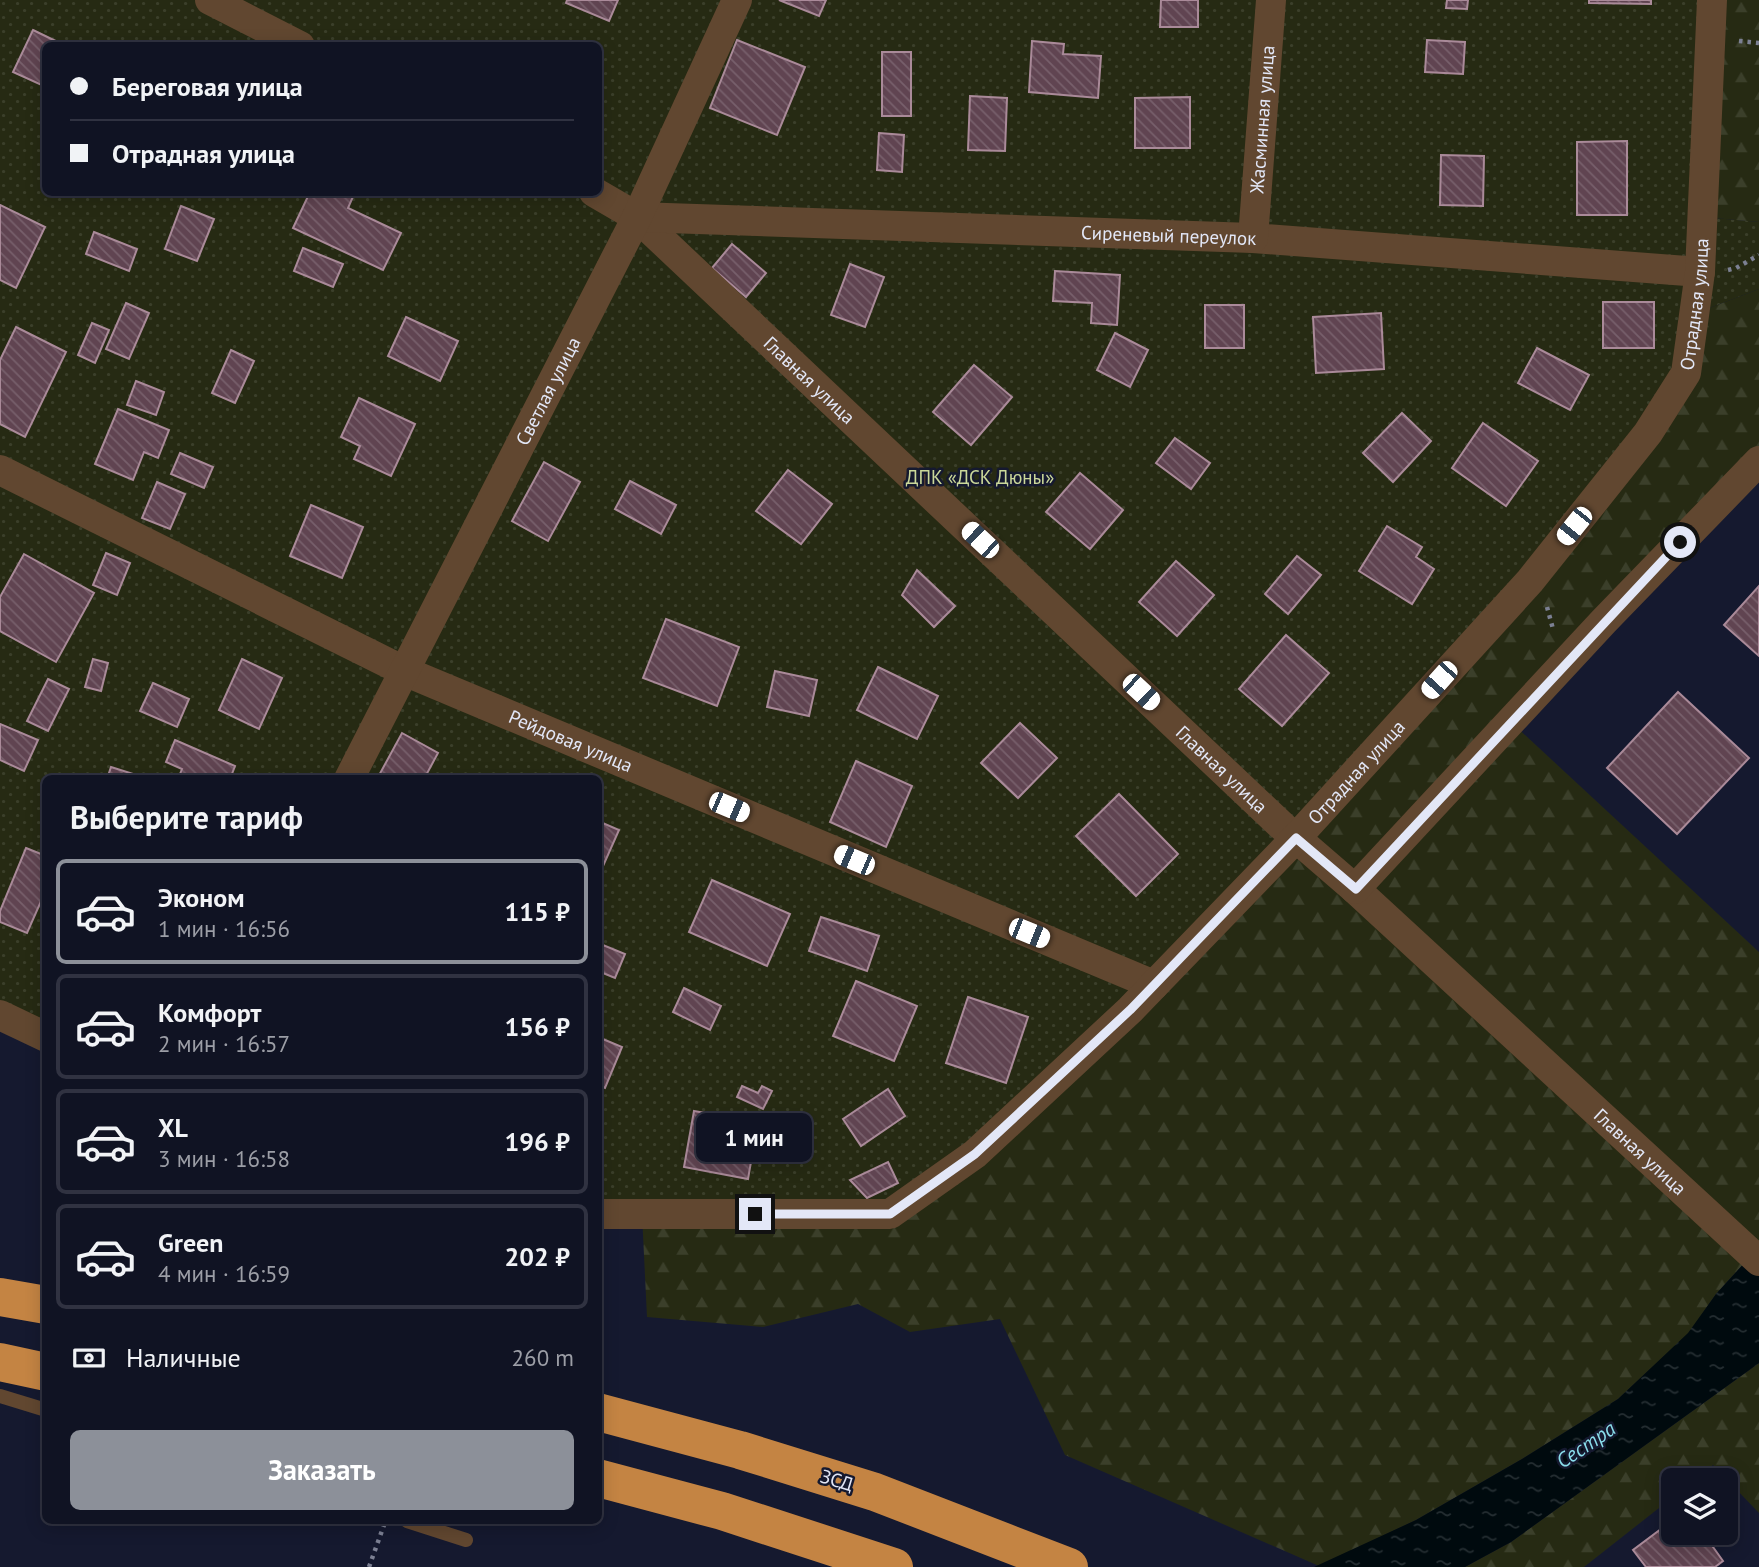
<!DOCTYPE html>
<html lang="ru">
<head>
<meta charset="utf-8">
<style>
	body { margin:0; font-family:"PT Sans",sans-serif; background:#1e2030; color:#f1f3f6; height:100vh; display:flex; flex-direction:column; font-size:26px; white-space:nowrap }
	* { box-sizing:border-box; margin:0 }
	p { font-size:23px; color:#9c9ea6 }
	.icon { flex:none; width:38px; height:38px; fill:none; stroke:currentColor; stroke-width:2; stroke-linecap:round; stroke-linejoin:round }
	.map { position:relative; flex:1; overflow:hidden }
	.details { position:absolute; left:42px; top:775px; width:560px; height:749px; display:flex; flex-direction:column; background:#101323; border-radius:10px; box-shadow:0 4px 18px #0003,0 0 0 2px #303241 }
	.details>* { flex:none }
	.hud { position:absolute; left:42px; top:42px; width:560px; height:154px; border-radius:10px; box-shadow:0 4px 18px #0003,0 0 0 2px #303241; display:grid; align-content:center; height:154px; padding:0 28px; background:#101323 }
	.tools { position:absolute; left:1661px; top:1468px; display:grid; gap:14px }
	.tools a { display:grid; place-items:center; width:77px; height:77px; border-radius:10px; background:#101323; box-shadow:0 4px 18px #0003,0 0 0 2px #303241; font-size:35px }
	.end { position:absolute; width:32px; height:32px; margin:-16px; border:9px solid #e3e7f7; background:#111; box-shadow:0 0 0 4px #111 }
	.from { border-radius:50% }
	.bubble { position:absolute; height:49px; border-radius:10px; background:#101323; box-shadow:0 4px 18px #0003,0 0 0 2px #303241; font-size:23px; font-weight:700; line-height:49px; text-align:center }
	.car { position:absolute; width:21px; height:42px; margin:-21px -10px; border-radius:9px; box-shadow:0 0 5px 2px #0007; background:linear-gradient(#fff 24%,#345 0 40%,#fff 0 76%,#345 0 86%,#fff 0) }
	.hud b { display:flex; align-items:center; gap:24px; height:66px; font-size:26px }
	.hud b+b { border-top:2px solid #303241 }
	.hud i { width:18px; height:18px; background:#f1f3f6 }
	ul { padding:0; list-style:none }
	li { display:flex; align-items:center; gap:21px; height:105px; margin:0 14px 10px; padding:0 14px; border:4px solid #303241; border-radius:10px }
	li div { flex:1 }
	li b { display:block; font-size:26px }
	li em { font-style:normal; font-weight:700 }
	li.active { border-color:#8c9099 }
	li>.icon { width:63px; height:63px; stroke-width:1.5 }
	h2 { padding:0 28px; font-size:32px; line-height:84px }
	.pay { display:flex; align-items:center; gap:18px; height:77px; padding:0 28px; font-size:26px }
	.pay p { margin-inline-start:auto }
	.button { display:flex; gap:14px; margin-top:auto; padding:14px 28px }
	.button a { flex:1; height:80px; border-radius:10px; background:#8c9099; color:#fff; font-size:28px; font-weight:700; line-height:80px; text-align:center }
	.map>svg:first-child { display:block }
	.green { fill:url(#green-dots); fill-rule:evenodd }
	.forest { fill:url(#forest-firs) }
	.water { fill:url(#water-ripples) }
	.building { fill:url(#building-back-hatch); stroke:#aa8a99; stroke-width:2 }
	.lines { fill:none; stroke-linecap:round; stroke-linejoin:round }
	.path { stroke:#7c8093; stroke-width:4.5; stroke-dasharray:3.5 5; stroke-linecap:butt }
	.lane { stroke:#614730; stroke-width:14 }
	.street { stroke:#614730; stroke-width:30 }
	.highway { stroke:#c48443; stroke-width:38 }
	.route { stroke:#e3e7f7; stroke-width:9 }
	.labels { text-anchor:middle; stroke-width:5; stroke-linejoin:round; paint-order:stroke }
	.street-label { font-size:19px; fill:#e3e7f7; stroke:#15192f }
	.park-label { font-size:19px; fill:#cbd89a; stroke:#15192f }
	.water-label { font-size:21px; font-style:italic; fill:#8addeb; stroke:#15192f }
</style>
</head>
<body>
<div class="map">
<svg width="1759" height="1567" viewBox="0 0 1759 1567">
	<defs>
		<pattern id="green-dots" width="8" height="8" patternUnits="userSpaceOnUse" patternTransform="scale(1.75)"><rect width="8" height="8" fill="#262a13"/><path d="M2 2h.1M6 6h.1" fill="none" stroke="#3b3f2a" stroke-width="1.8" stroke-linecap="round"/></pattern>
		<pattern id="forest-firs" width="22" height="20" patternUnits="userSpaceOnUse" patternTransform="scale(1.75)"><rect width="22" height="20" fill="#262a13"/><path d="M5 1l3.5 6h-7zM16 11l3.5 6h-7z" fill="#3b3f2a"/></pattern>
		<pattern id="water-ripples" width="26" height="14" patternUnits="userSpaceOnUse" patternTransform="scale(1.75)"><rect width="26" height="14" fill="#000a0e"/><path d="M2 4q2-2 4 0t4 0M15 11q2-2 4 0t4 0" fill="none" stroke="#252e32"/></pattern>
		<pattern id="building-back-hatch" width="6" height="6" patternUnits="userSpaceOnUse" patternTransform="scale(1.75)"><rect width="6" height="6" fill="#604451"/><path d="M-1 5l2 2M0 0l6 6M5-1l2 2" fill="none" stroke="#775f6b"/></pattern>
	</defs>
	<rect width="100%" height="100%" fill="#15192f"/>
	<path class="green" d="M 0,0 L 1712,0 L 1703,217 L 1759,222 L 1759,289 L 1694,314 L 1641,442 L 1189,949 L 890,1214 L 599,1214 L 598,779 L 46,779 L 45,1037 L 0,1015 ZM 46,46 L 598,46 L 598,192 L 46,192 Z"/>
	<g class="forest">
		<path d="M 1712,0 L 1759,0 L 1759,222 L 1702,217 Z"/>
		<path d="M 1759,289 L 1759,462 L 1511,722 L 1759,952 L 1759,1247 L 1716,1294 L 1689,1333 L 1618,1399 L 1522,1459 L 1416,1520 L 1319,1566 L 1065,1455 L 1000,1319 L 910,1332 L 858,1304 L 763,1327 L 647,1317 L 642,1214 L 890,1214 L 1189,949 L 1641,442 L 1694,314 Z"/>
		<path d="M 1759,1363 L 1759,1513 L 1713,1465 L 1694,1480 L 1673,1480 L 1673,1497 L 1584,1567 L 1465,1567 L 1511,1542 Z"/>
	</g>
	<path class="water" d="M 1759,1247 L 1759,1363 L 1511,1542 L 1465,1567 L 1314,1567 L 1416,1520 L 1522,1459 L 1618,1399 L 1688,1333 L 1716,1294 Z"/>
	<g class="building">
		<path d="M 567,0 L 618,0 L 609,21 L 566,3 Z"/>
		<path d="M 779,0 L 826,0 L 819,16 Z"/>
		<path d="M 1161,0 L 1198,0 L 1198,27 L 1160,27 Z"/>
		<path d="M 1447,0 L 1468,0 L 1467,9 L 1446,8 Z"/>
		<path d="M 1589,0 L 1651,0 L 1651,4 L 1589,3 Z"/>
		<path d="M 33,30 L 66,46 L 46,46 L 46,87 L 13,72 Z"/>
		<path d="M 737,40 L 805,67 L 777,135 L 710,108 Z"/>
		<path d="M 1427,40 L 1465,42 L 1463,74 L 1425,72 Z"/>
		<path d="M 1032,41 L 1064,44 L 1063,54 L 1101,56 L 1098,98 L 1029,92 Z"/>
		<rect x="882" y="52" width="29" height="64"/>
		<path d="M 970,96 L 1007,98 L 1005,151 L 968,150 Z"/>
		<path d="M 1190,97 L 1190,148 L 1135,148 L 1135,98 Z"/>
		<path d="M 879,133 L 904,135 L 902,172 L 877,170 Z"/>
		<path d="M 1627,141 L 1627,215 L 1577,215 L 1577,142 Z"/>
		<path d="M 1441,155 L 1484,156 L 1483,206 L 1440,205 Z"/>
		<path d="M 310,192 L 355,192 L 348,208 L 401,233 L 383,270 L 293,228 Z"/>
		<path d="M 0,205 L 45,227 L 16,288 L 0,280 Z"/>
		<path d="M 181,206 L 214,219 L 197,261 L 165,249 Z"/>
		<path d="M 94,232 L 137,249 L 129,271 L 86,254 Z"/>
		<path d="M 732,244 L 766,273 L 746,297 L 712,268 Z"/>
		<path d="M 303,248 L 343,264 L 333,287 L 294,271 Z"/>
		<path d="M 850,264 L 884,277 L 865,327 L 831,315 Z"/>
		<path d="M 1055,271 L 1120,275 L 1117,325 L 1091,323 L 1092,303 L 1053,301 Z"/>
		<rect x="1603" y="302" width="51" height="46"/>
		<path d="M 126,303 L 149,313 L 129,359 L 106,349 Z"/>
		<rect x="1205" y="305" width="39" height="43"/>
		<path d="M 1381,313 L 1384,369 L 1316,373 L 1313,317 Z"/>
		<path d="M 406,317 L 458,341 L 440,381 L 388,356 Z"/>
		<path d="M 92,323 L 109,330 L 95,363 L 78,355 Z"/>
		<path d="M 16,327 L 66,352 L 25,437 L 0,424 L 0,360 Z"/>
		<path d="M 1115,333 L 1148,350 L 1130,387 L 1097,370 Z"/>
		<path d="M 1537,348 L 1589,375 L 1570,410 L 1518,383 Z"/>
		<path d="M 231,350 L 254,361 L 235,403 L 212,393 Z"/>
		<path d="M 974,365 L 1012,397 L 971,445 L 933,412 Z"/>
		<path d="M 136,381 L 164,392 L 156,415 L 127,405 Z"/>
		<path d="M 359,398 L 415,424 L 391,476 L 354,459 L 360,446 L 341,437 Z"/>
		<path d="M 118,409 L 169,430 L 158,458 L 144,452 L 133,480 L 95,464 Z"/>
		<path d="M 1402,413 L 1431,441 L 1393,482 L 1363,453 Z"/>
		<path d="M 1483,423 L 1538,461 L 1506,506 L 1452,468 Z"/>
		<path d="M 1175,438 L 1210,463 L 1191,489 L 1156,463 Z"/>
		<path d="M 180,453 L 213,467 L 204,488 L 171,474 Z"/>
		<path d="M 544,462 L 580,482 L 548,541 L 512,521 Z"/>
		<path d="M 788,470 L 832,504 L 801,544 L 756,511 Z"/>
		<path d="M 1080,473 L 1123,510 L 1090,549 L 1046,512 Z"/>
		<path d="M 630,481 L 676,505 L 661,534 L 615,509 Z"/>
		<path d="M 157,482 L 185,494 L 170,529 L 142,518 Z"/>
		<path d="M 311,505 L 363,527 L 342,578 L 290,556 Z"/>
		<path d="M 1387,526 L 1422,547 L 1416,557 L 1434,569 L 1412,604 L 1359,571 Z"/>
		<path d="M 106,553 L 130,563 L 117,595 L 93,585 Z"/>
		<path d="M 24,554 L 94,593 L 56,662 L 0,631 L 0,597 Z"/>
		<path d="M 1297,556 L 1321,575 L 1288,614 L 1265,594 Z"/>
		<path d="M 1176,561 L 1214,595 L 1177,636 L 1139,602 Z"/>
		<path d="M 917,570 L 955,606 L 934,627 L 902,595 Z"/>
		<path d="M 1759,586 L 1759,656 L 1724,625 Z"/>
		<path d="M 666,619 L 739,647 L 717,706 L 643,678 Z"/>
		<path d="M 1286,635 L 1329,673 L 1282,726 L 1239,689 Z"/>
		<path d="M 93,659 L 108,663 L 101,691 L 85,687 Z"/>
		<path d="M 242,659 L 282,678 L 259,729 L 219,710 Z"/>
		<path d="M 878,667 L 938,696 L 917,739 L 857,710 Z"/>
		<path d="M 775,671 L 817,680 L 809,716 L 767,707 Z"/>
		<path d="M 48,679 L 69,689 L 48,731 L 27,721 Z"/>
		<path d="M 153,683 L 189,699 L 177,727 L 140,711 Z"/>
		<path d="M 1678,692 L 1749,758 L 1677,834 L 1607,768 Z"/>
		<path d="M 1020,723 L 1057,758 L 1018,798 L 981,763 Z"/>
		<path d="M 0,724 L 38,740 L 24,771 L 0,760 Z"/>
		<path d="M 402,733 L 438,753 L 424,779 L 377,779 Z"/>
		<path d="M 175,740 L 235,766 L 230,779 L 178,779 L 182,769 L 166,762 Z"/>
		<path d="M 856,761 L 912,786 L 886,847 L 830,822 Z"/>
		<path d="M 111,767 L 143,777 L 142,779 L 107,779 Z"/>
		<path d="M 1119,794 L 1178,854 L 1136,896 L 1076,836 Z"/>
		<path d="M 598,821 L 619,830 L 600,873 L 598,872 Z"/>
		<path d="M 26,848 L 46,856 L 46,890 L 27,933 L 0,922 L 0,911 Z"/>
		<path d="M 712,880 L 790,914 L 767,966 L 689,932 Z"/>
		<path d="M 821,917 L 879,936 L 867,971 L 809,951 Z"/>
		<path d="M 598,943 L 625,954 L 615,978 L 598,971 Z"/>
		<path d="M 856,981 L 917,1006 L 894,1061 L 833,1036 Z"/>
		<path d="M 684,988 L 721,1006 L 710,1030 L 673,1012 Z"/>
		<path d="M 968,997 L 1028,1017 L 1006,1083 L 946,1063 Z"/>
		<path d="M 598,1037 L 622,1047 L 605,1088 L 598,1085 Z"/>
		<path d="M 742,1086 L 758,1093 L 762,1086 L 772,1091 L 763,1109 L 737,1097 Z"/>
		<path d="M 888,1089 L 905,1116 L 861,1146 L 843,1119 Z"/>
		<path d="M 694,1111 L 758,1122 L 748,1179 L 684,1167 Z"/>
		<path d="M 888,1162 L 898,1183 L 867,1198 L 850,1180 Z"/>
		<path d="M 1673,1520 L 1673,1533 L 1703,1533 L 1723,1561 L 1715,1567 L 1646,1567 L 1633,1550 Z"/>
	</g>
	<g class="lines">
		<g class="path">
			<path d="M 1739,41 L 1759,43"/>
			<path d="M 1728,270 L 1736,268 L 1759,255"/>
			<path d="M 1547,607 L 1553,629"/>
			<path d="M 369,1567 L 384,1525"/>
		</g>
		<g class="lane">
			<path d="M 0,1396 L 46,1410"/>
			<path d="M 407,1521 L 466,1540"/>
		</g>
		<g class="street">
			<path d="M 210,0 L 300,46"/>
			<path id="s1" d="M 594,192 L 637,217 L 1282,826 L 1355,889 L 1759,1261"/>
			<path id="s2" d="M 637,217 L 1253,238 L 1700,272"/>
			<path id="s3" d="M 1253,238 L 1271,0"/>
			<path id="s4" d="M 0,470 L 404,671 L 1154,985"/>
			<path id="s5" d="M 349,779 L 637,217 L 737,0"/>
			<path d="M 1355,889 L 1604,621 L 1759,461"/>
			<path d="M 0,1015 L 46,1037"/>
			<path id="s6" d="M 598,1214 L 890,1214 L 975,1154 L 1130,1010 L 1296,838 L 1530,581 L 1648,433 L 1686,373 L 1700,272 L 1712,0"/>
		</g>
		<g class="highway">
			<path d="M 0,1297 L 46,1305"/>
			<path d="M 0,1362 L 46,1372"/>
			<path d="M 598,1412 L 740,1450 L 875,1492 L 1069,1567"/>
			<path d="M 598,1478 L 722,1511 L 894,1567"/>
		</g>
	</g>
	<g class="lines">
		<path class="route" d="M 755,1214 L 890,1214 L 975,1154 L 1130,1010 L 1296,838 L 1356,889 L 1680,542"/>
	</g>
	<g class="labels">
		<g class="street-label">
			<text dy="7" stroke="none"><textPath href="#s3" startOffset="119">Жасминная улица</textPath></text>
			<text dy="7" stroke="none"><textPath href="#s2" startOffset="532">Сиреневый переулок</textPath></text>
			<text dy="7" stroke="none"><textPath href="#s6" startOffset="1524">Отрадная улица</textPath></text>
			<text dy="7" stroke="none"><textPath href="#s1" startOffset="287">Главная улица</textPath></text>
			<text dy="7" stroke="none"><textPath href="#s5" startOffset="436">Светлая улица</textPath></text>
			<text dy="7" stroke="none"><textPath href="#s4" startOffset="632">Рейдовая улица</textPath></text>
			<text dy="7" stroke="none"><textPath href="#s1" startOffset="854">Главная улица</textPath></text>
			<text dy="7" stroke="none"><textPath href="#s6" startOffset="936">Отрадная улица</textPath></text>
			<text dy="7" stroke="none"><textPath href="#s1" startOffset="1421">Главная улица</textPath></text>
			<text transform="translate(837 1480) rotate(17)" y="7">ЗСД</text>
		</g>
		<g class="park-label">
			<text x="980" y="484">ДПК «ДСК Дюны»</text>
		</g>
		<g class="water-label">
			<text transform="translate(1586 1445) rotate(-34)" y="7">Сестра</text>
		</g>
	</g>
</svg>
<div class="tools">
<a><svg class="icon" aria-label="layers" viewBox="0 0 24 24"><path d="M12 4l9 5-9 5-9-5zM3 14l9 5 9-5"/></svg></a>
</div>
<i class="end from" style="left:1680px;top:542px"></i>
<i class="end" style="left:755px;top:1214px"></i>
<div class="bubble" style="left:696px;top:1113px;width:116px">1 мин</div>
<i class="car" style="left:1574px;top:526px;rotate:219deg"></i>
<i class="car" style="left:980px;top:540px;rotate:313deg"></i>
<i class="car" style="left:1439px;top:680px;rotate:222deg"></i>
<i class="car" style="left:1141px;top:692px;rotate:133deg"></i>
<i class="car" style="left:729px;top:807px;rotate:113deg"></i>
<i class="car" style="left:854px;top:860px;rotate:293deg"></i>
<i class="car" style="left:1029px;top:933px;rotate:112deg"></i>
<div class="hud">
<b><i class="from"></i>Береговая улица</b>
<b><i></i>Отрадная улица</b>
</div>
<section class="details">
<h2>Выберите тариф</h2>
<ul>
<li class="active"><svg class="icon" aria-label="car" viewBox="0 0 24 24"><path d="M5 17H2v-5l4-1 3-4h7l3 4 3 1v5h-3M9 17h6M6 11h13"/><circle cx="7" cy="17" r="2"/><circle cx="17" cy="17" r="2"/></svg><div><b>Эконом</b><p>1 мин · 16:56</p></div><em>115 ₽</em></li>
<li><svg class="icon" aria-label="car" viewBox="0 0 24 24"><path d="M5 17H2v-5l4-1 3-4h7l3 4 3 1v5h-3M9 17h6M6 11h13"/><circle cx="7" cy="17" r="2"/><circle cx="17" cy="17" r="2"/></svg><div><b>Комфорт</b><p>2 мин · 16:57</p></div><em>156 ₽</em></li>
<li><svg class="icon" aria-label="car" viewBox="0 0 24 24"><path d="M5 17H2v-5l4-1 3-4h7l3 4 3 1v5h-3M9 17h6M6 11h13"/><circle cx="7" cy="17" r="2"/><circle cx="17" cy="17" r="2"/></svg><div><b>XL</b><p>3 мин · 16:58</p></div><em>196 ₽</em></li>
<li><svg class="icon" aria-label="car" viewBox="0 0 24 24"><path d="M5 17H2v-5l4-1 3-4h7l3 4 3 1v5h-3M9 17h6M6 11h13"/><circle cx="7" cy="17" r="2"/><circle cx="17" cy="17" r="2"/></svg><div><b>Green</b><p>4 мин · 16:59</p></div><em>202 ₽</em></li>
</ul>
<div class="pay"><svg class="icon" aria-label="cash" viewBox="0 0 24 24"><path d="M3 7h18v10H3z"/><circle cx="12" cy="12" r="2"/></svg>Наличные<p>260 m</p></div>
<div class="button"><a>Заказать</a></div>
</section>
</div>
</body>
</html>
